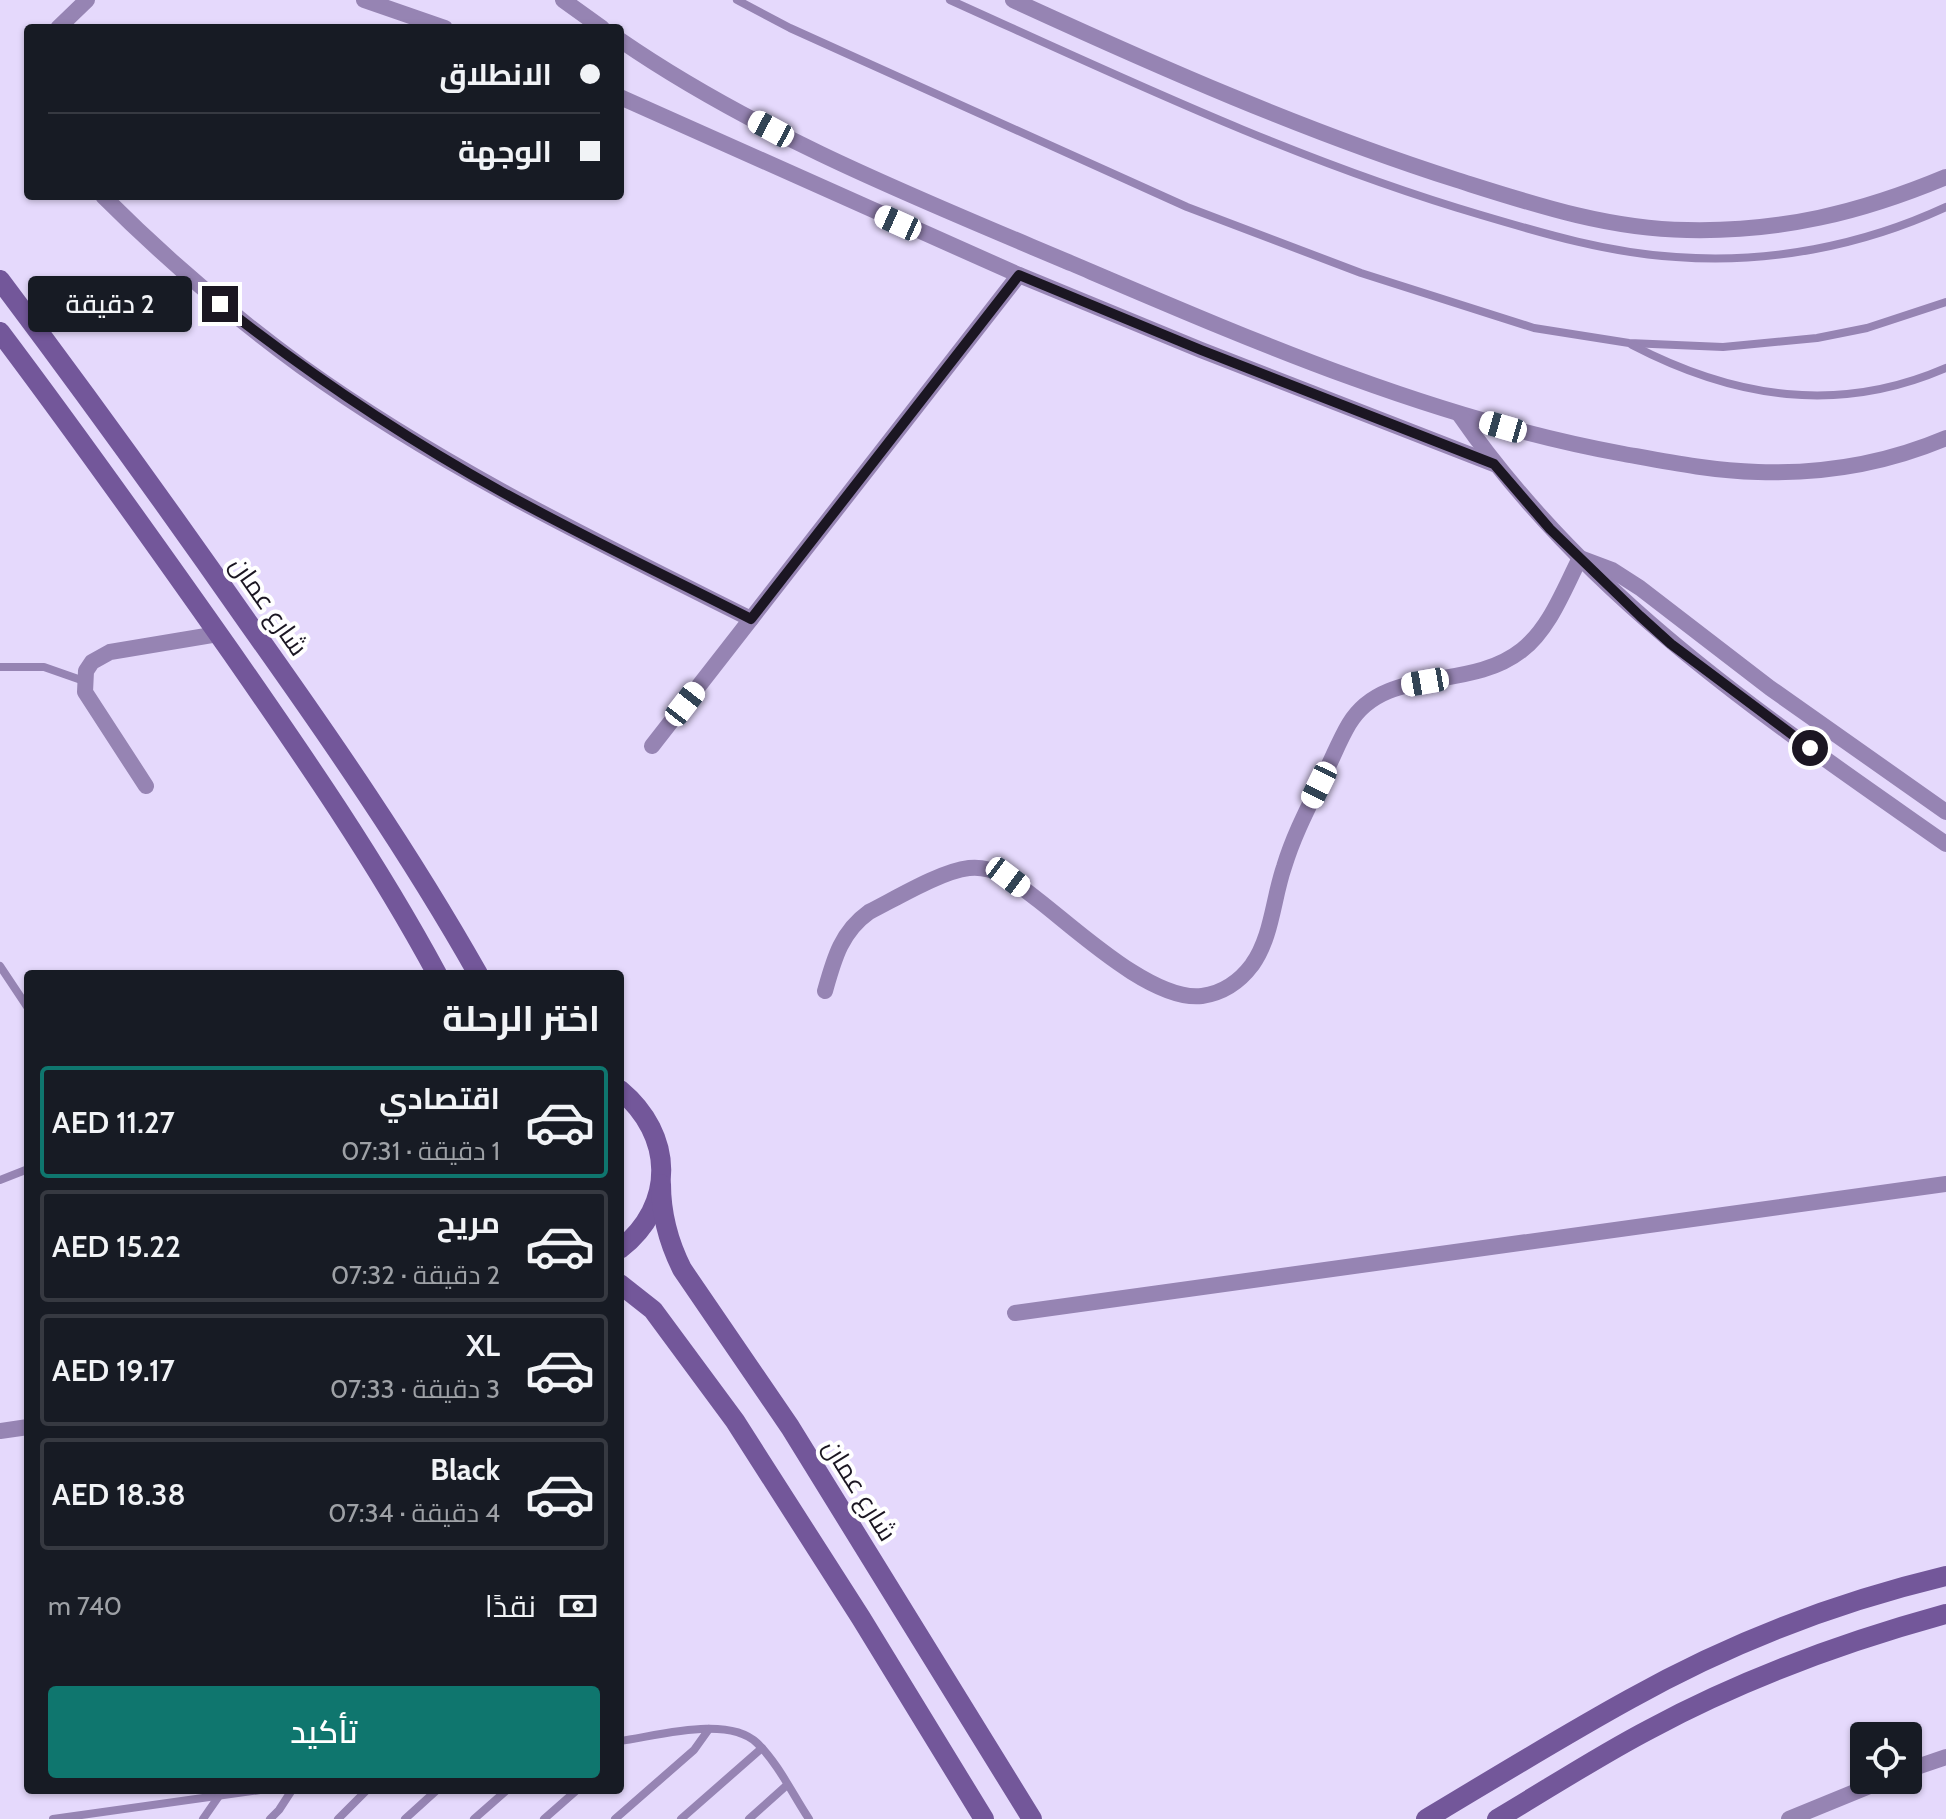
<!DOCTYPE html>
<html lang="ar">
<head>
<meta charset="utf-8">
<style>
	body { margin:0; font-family:Cabin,Cairo,sans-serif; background:#20242c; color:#f1f3f6; direction:rtl; height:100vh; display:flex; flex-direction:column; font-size:30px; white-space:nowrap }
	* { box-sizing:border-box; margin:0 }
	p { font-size:26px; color:#9ea1a6 }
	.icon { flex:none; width:44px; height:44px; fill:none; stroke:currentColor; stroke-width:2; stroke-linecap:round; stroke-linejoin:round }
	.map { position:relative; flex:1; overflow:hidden; direction:ltr }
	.panel { position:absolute; left:24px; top:970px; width:600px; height:824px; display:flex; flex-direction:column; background:#171b24; border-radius:8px; box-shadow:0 2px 6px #0004; direction:rtl }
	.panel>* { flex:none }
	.top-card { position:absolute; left:24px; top:24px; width:600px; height:176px; border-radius:8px; box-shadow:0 2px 6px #0004; direction:rtl; display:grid; align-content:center; height:176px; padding:0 24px; background:#171b24 }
	.controls { position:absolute; left:1850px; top:1722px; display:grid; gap:16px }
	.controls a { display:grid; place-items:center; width:72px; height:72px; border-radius:8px; background:#171b24; box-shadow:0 2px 6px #0004; font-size:40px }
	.end { position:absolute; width:36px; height:36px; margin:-18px; border:10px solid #1b1622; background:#fff; box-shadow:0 0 0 4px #fff }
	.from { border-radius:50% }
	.bubble { position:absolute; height:56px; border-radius:8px; background:#171b24; box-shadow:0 2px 6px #0004; font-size:26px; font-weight:600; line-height:56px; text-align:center; direction:rtl }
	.car { position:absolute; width:24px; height:48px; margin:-24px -12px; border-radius:10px; box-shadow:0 0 6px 2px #0007; background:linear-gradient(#fff 24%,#345 0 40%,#fff 0 76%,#345 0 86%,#fff 0) }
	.top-card b { display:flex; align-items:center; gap:28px; height:76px; font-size:30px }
	.top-card b+b { border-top:2px solid #363941 }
	.top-card i { width:20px; height:20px; background:#f1f3f6 }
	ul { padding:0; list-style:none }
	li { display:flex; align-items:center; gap:24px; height:112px; margin:0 16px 12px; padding:0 8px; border:4px solid #363941; border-radius:8px }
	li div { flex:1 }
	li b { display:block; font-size:30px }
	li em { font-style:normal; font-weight:600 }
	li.current { border-color:#0f766e }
	li>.icon { width:72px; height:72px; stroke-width:1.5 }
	h2 { padding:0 24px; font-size:36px; line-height:96px }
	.pay { display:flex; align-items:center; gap:20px; height:88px; padding:0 24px; font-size:30px }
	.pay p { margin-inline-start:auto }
	.primary-button { display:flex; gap:16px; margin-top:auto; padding:16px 24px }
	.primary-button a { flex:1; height:92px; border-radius:8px; background:#0f766e; color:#fff; font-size:32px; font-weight:600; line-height:92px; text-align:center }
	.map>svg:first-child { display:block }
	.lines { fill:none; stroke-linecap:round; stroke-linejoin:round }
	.lane { stroke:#9684b3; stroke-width:8 }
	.street { stroke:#9684b3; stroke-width:16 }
	.secondary { stroke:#73579a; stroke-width:20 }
	.route { stroke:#1b1622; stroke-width:10 }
	.labels { text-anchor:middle; stroke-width:8; stroke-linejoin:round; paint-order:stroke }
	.street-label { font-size:26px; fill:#1b1622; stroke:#fff }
</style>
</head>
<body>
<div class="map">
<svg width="1946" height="1819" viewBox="0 0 1946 1819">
	<rect width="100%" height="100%" fill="#e5d9fc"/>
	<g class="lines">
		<g class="lane">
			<path d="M 737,0 L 790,28 L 1187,207 L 1361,273 L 1534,328 L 1629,343 L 1723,347 L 1817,338 L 1867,328 L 1946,302"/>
			<path d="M 950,0 C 1125,79 1297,161 1481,215 C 1545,234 1609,253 1676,257 C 1768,264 1862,246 1946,207"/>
			<path d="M 1632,345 C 1734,398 1838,415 1946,368"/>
			<path d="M 0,667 L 44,667 L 84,681"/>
			<path d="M 0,966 L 28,1008"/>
			<path d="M 0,1180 L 28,1169"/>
			<path d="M 620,1741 C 657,1736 728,1715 757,1743 C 778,1763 793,1795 809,1819"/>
			<path d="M 53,1819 L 260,1790"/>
			<path d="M 203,1819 L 219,1796"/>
			<path d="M 270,1819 L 279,1810 L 292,1790"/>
			<path d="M 338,1819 L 367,1790"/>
			<path d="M 405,1819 L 437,1790"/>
			<path d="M 474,1819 L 507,1790"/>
			<path d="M 544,1819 L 577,1790"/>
			<path d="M 615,1819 L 694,1750 L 709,1729"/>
			<path d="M 681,1819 L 762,1748"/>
			<path d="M 749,1819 L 787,1785"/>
		</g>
		<g class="street">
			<path d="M 364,0 L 445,28"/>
			<path d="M 563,0 L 602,28"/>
			<path d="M 1013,0 C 1159,67 1304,131 1457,180 C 1533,204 1607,229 1687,230 C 1780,232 1860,213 1946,177"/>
			<path d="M 58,28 L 87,0"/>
			<path d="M 620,40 C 758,135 919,199 1073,264 C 1251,340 1432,419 1624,454 C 1668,462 1713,471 1758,472 C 1822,474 1887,463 1946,438"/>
			<path d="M 620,97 L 1019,275 L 1201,350 L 1494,464"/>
			<path d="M 103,196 C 165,258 230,314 301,366 C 441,467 597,542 751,619"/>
			<path d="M 1459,414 C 1587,599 1765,717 1946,844"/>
			<path d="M 652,746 L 1019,275"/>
			<path d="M 146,786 L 85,692 L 86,671 L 92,662 L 110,652 L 218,634"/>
			<path d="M 825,991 C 834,959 841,932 869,912 C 895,899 941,871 969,868 C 997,865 1017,884 1038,900 C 1077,930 1153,1002 1202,996 C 1223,993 1240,981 1252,965 C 1272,937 1273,899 1284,867 C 1294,834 1310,804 1325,773 C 1333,757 1340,739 1349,724 C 1385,664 1468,693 1522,650 C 1550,628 1564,589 1580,558 L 1612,570 L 1640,588 L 1770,688 L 1946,812"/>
			<path d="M 1015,1313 L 1946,1184"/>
			<path d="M 0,1431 L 28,1427"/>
			<path d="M 1908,1770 L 1946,1757"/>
			<path d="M 1789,1819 L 1884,1780"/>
		</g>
		<g class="secondary">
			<path d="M 0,280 C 85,393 168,508 249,624 C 330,738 409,852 478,974"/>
			<path d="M 0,332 C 79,437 155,544 231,652 C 304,757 376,861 437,974"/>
			<path d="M 620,1090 C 674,1135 676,1205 620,1249"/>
			<path d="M 661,1184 C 661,1215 668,1241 682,1269 L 790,1427 L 1032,1819"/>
			<path d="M 620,1284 L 653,1310 L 735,1421 L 861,1618 L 984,1819"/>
			<path d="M 1426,1819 C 1493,1779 1561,1737 1630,1699 C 1728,1644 1837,1602 1946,1576"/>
			<path d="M 1497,1819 C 1548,1789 1598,1756 1650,1729 C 1743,1679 1844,1642 1946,1614"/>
		</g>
	</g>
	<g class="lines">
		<path class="route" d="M 220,304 C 309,374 403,437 502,492 C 584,537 668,577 751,619 L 1019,275 L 1201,350 L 1494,464 L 1550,529 L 1640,616 L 1671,644 L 1810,748"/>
	</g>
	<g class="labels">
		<g class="street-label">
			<text transform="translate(269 606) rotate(55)" y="9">شارع عمان</text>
			<text transform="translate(860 1490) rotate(58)" y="9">شارع عمان</text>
		</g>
	</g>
</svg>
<div class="controls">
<a><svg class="icon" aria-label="locate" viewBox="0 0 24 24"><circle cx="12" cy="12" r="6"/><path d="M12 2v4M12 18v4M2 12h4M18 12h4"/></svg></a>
</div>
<i class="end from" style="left:1810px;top:748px"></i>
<i class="end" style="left:220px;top:304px"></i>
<div class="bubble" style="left:28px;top:276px;width:164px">2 دقيقة</div>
<i class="car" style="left:771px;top:129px;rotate:298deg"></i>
<i class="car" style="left:898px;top:223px;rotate:294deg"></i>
<i class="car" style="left:1503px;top:427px;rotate:286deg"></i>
<i class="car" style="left:1425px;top:682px;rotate:260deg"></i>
<i class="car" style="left:685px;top:704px;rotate:38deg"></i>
<i class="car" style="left:1319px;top:785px;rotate:206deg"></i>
<i class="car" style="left:1008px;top:877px;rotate:127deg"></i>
<div class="top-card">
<b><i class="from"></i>الانطلاق</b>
<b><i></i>الوجهة</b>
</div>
<section class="panel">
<h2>اختر الرحلة</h2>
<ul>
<li class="current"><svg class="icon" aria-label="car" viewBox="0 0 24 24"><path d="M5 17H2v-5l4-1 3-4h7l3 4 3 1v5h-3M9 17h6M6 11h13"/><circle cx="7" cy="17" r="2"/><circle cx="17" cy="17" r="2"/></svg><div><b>اقتصادي</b><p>1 دقيقة · 07:31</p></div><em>AED 11.27</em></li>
<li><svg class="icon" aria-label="car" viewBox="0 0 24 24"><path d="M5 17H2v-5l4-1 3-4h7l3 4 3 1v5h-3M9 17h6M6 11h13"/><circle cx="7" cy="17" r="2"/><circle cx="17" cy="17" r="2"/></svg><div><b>مريح</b><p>2 دقيقة · 07:32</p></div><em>AED 15.22</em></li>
<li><svg class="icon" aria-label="car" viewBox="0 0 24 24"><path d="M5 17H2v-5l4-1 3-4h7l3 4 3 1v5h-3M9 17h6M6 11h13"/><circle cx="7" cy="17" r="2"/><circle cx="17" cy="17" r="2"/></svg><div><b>XL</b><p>3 دقيقة · 07:33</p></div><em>AED 19.17</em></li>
<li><svg class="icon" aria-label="car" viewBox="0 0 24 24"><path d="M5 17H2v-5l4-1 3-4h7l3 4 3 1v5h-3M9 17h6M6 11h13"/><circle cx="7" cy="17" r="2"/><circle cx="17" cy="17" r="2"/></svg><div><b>Black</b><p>4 دقيقة · 07:34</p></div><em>AED 18.38</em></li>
</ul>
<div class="pay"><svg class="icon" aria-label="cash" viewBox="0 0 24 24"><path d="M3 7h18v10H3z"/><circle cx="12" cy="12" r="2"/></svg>نقدًا<p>740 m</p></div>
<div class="primary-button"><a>تأكيد</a></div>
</section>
</div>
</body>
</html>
